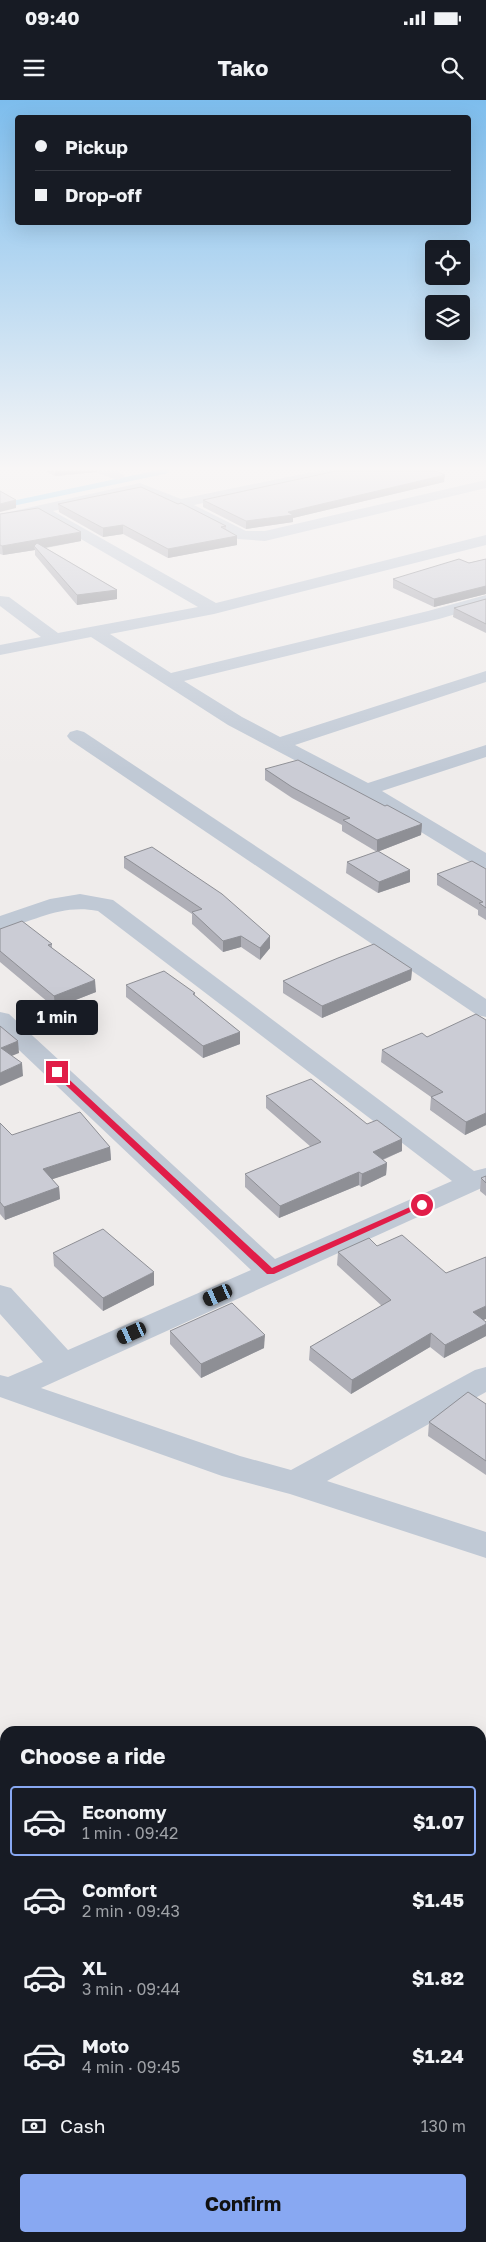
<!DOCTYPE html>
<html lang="en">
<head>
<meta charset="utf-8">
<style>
	body { margin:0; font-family:"Golos Text",sans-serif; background:#20242c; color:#f1f3f6; height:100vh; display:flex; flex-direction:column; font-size:19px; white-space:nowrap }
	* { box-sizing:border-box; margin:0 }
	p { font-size:16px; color:#9ea1a6 }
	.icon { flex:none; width:28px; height:28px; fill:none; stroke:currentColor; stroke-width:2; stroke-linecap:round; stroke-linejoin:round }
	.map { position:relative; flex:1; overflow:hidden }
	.panel { position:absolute; left:0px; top:1626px; width:486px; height:516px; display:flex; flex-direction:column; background:#171b24; border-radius:15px 15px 0 0; box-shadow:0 5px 20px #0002 }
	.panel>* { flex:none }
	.guide { position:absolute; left:15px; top:15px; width:456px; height:110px; border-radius:5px; box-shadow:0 5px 20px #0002; display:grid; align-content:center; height:110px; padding:0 20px; background:#171b24 }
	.tools { position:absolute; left:425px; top:140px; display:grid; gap:10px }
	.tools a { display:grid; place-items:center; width:45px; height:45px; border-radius:5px; background:#171b24; box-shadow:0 5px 20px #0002; font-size:25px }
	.end { position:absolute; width:22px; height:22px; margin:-11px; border:6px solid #e11d48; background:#fff; box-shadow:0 0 0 2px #fff }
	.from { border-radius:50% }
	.bubble { position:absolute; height:35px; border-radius:5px; background:#171b24; box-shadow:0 5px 20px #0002; font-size:16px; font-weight:700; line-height:35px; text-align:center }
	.car { position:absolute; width:15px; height:30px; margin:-15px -8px; border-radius:6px; box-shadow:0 0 4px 1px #0007; background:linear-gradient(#222 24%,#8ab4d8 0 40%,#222 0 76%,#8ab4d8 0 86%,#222 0) }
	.guide b { display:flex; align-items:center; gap:18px; height:48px; font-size:19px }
	.guide b+b { border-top:1px solid #363941 }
	.guide i { width:12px; height:12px; background:#f1f3f6 }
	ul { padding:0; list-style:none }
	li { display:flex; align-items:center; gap:15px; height:70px; margin:0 10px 8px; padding:0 10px; border:2px solid transparent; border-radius:5px }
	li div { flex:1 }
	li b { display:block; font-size:19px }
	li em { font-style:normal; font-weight:700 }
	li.current { border-color:#88a8f2 }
	li>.icon { width:45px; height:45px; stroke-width:1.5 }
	h2 { padding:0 20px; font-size:22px; line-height:60px }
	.pay { display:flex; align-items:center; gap:12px; height:55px; padding:0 20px; font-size:19px }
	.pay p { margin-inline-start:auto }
	.action { display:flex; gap:10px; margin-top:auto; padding:10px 20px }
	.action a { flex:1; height:58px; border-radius:5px; background:#88a8f2; color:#111; font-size:20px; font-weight:700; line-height:58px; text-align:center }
	.status { display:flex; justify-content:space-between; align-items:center; height:35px; padding:0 25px; background:#171b24; direction:ltr }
	.status svg { height:14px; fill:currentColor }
	header { display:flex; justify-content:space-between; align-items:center; height:65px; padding:0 20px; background:#171b24; font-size:22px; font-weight:700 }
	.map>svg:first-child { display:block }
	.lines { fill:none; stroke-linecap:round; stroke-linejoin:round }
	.stream { stroke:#7dcbf4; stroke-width:5 }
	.minor { fill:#c0c9d5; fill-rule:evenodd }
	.wall { fill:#afafb7 }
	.shaded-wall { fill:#8e8f95 }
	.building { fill:#cbccd5; stroke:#8e8f95 }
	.route { fill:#e11d48 }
</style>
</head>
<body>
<div class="status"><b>09:40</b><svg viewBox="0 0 49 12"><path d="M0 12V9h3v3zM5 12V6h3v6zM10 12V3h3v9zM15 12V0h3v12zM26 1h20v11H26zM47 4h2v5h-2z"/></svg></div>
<header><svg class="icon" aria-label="menu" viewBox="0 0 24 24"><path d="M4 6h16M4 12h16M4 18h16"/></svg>Tako<svg class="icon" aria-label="search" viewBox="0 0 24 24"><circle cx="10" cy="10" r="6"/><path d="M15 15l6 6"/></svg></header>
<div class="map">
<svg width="486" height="2142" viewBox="0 0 486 2142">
	<rect width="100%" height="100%" fill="#efeceb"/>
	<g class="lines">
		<path class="stream" d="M 0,406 L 166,371"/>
		<g class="minor">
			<path d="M 98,371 L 117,371 L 125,376 L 118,380 L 100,374 Z"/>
			<path d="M 317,371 L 341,371 L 334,375 L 194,405 L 246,431 L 265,431 L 486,380 L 486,388 L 265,441 L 238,439 L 178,408 L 139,391 L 53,411 L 216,503 L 486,435 L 486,445 L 214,514 L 110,534 L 171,573 L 428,511 L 486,495 L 486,505 L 439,519 L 184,581 L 242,617 L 280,637 L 486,571 L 486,582 L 295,645 L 368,683 L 486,645 L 486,657 L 382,691 L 486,753 L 486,768 L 478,767 L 359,694 L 228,625 L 91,537 L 0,555 L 0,545 L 41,537 L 0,506 L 0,496 L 9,497 L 58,533 L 198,507 L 43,417 L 41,413 L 0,422 L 0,414 L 140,383 L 181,399 Z"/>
			<path d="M 77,630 L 84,632 L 486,899 L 486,917 L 477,915 L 70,640 L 67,636 L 70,632 Z"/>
			<path d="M 80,794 L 113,800 L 474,1071 L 486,1068 L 486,1086 L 41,1288 L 240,1356 L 291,1370 L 475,1270 L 486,1267 L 486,1292 L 327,1381 L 486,1432 L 486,1458 L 290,1394 L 222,1376 L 0,1297 L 0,1275 L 8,1277 L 43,1262 L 0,1214 L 0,1185 L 11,1188 L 68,1250 L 251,1170 L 0,932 L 0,912 L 9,914 L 275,1159 L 452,1081 L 98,811 C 60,804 36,821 0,830 L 0,816 L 50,799 Z"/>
		</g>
	</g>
	<g class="wall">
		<path d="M 45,371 L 97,371 L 97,372 L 55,376 Z"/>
		<path d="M 444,382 L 293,418 L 293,422 L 246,429 L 203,407 L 203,400 Z"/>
		<path d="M 58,404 L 226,426 L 226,429 L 237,436 L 237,445 L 168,458 L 123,434 L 103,437 L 59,412 Z"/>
		<path d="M 0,414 L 81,441 L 46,448 L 117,490 L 117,499 L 77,505 L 35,455 L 35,450 L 3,455 L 0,454 Z"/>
		<path d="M 486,459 L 486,494 L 434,507 L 393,488 L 393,479 Z"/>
		<path d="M 486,499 L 486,533 L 453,517 L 454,508 Z"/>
		<path d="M 265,669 L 385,706 L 422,724 L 421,735 L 377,752 L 342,731 L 342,725 L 292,698 L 265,680 Z"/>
		<path d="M 124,757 L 270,836 L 270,848 L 260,860 L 241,847 L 223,852 L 192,824 L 192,814 L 124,768 Z"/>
		<path d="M 347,762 L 410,782 L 378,793 L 346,773 Z"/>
		<path d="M 486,769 L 486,820 L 478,815 L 478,810 L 437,785 L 437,774 Z"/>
		<path d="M 0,829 L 52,844 L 52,848 L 96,892 L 55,908 L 0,862 Z"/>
		<path d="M 412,869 L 411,880 L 322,918 L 283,893 L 283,881 Z"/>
		<path d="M 126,885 L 195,893 L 195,896 L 240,932 L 240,944 L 203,958 L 126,897 Z"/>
		<path d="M 486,920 L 486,1025 L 465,1035 L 430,1010 L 431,997 L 381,962 L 382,950 Z"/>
		<path d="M 266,996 L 402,1039 L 402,1051 L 383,1060 L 387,1063 L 386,1075 L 361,1087 L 359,1085 L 279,1118 L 245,1087 L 245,1074 L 311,1047 L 266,1008 Z"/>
		<path d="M 0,1023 L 12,1035 L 110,1047 L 111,1060 L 52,1079 L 59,1087 L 60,1099 L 5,1120 L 0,1114 Z"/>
		<path d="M 486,1076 L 486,1096 L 480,1091 L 481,1078 Z"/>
		<path d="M 377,1146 L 486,1222 L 486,1236 L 444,1258 L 430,1247 L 351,1294 L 309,1260 L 310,1247 L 382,1206 L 337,1165 L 338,1152 Z"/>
		<path d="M 53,1153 L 154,1185 L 103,1211 L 54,1166 Z"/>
		<path d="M 170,1231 L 264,1248 L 201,1278 L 170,1244 Z"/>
		<path d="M 486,1304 L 486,1375 L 428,1336 L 429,1322 Z"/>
	</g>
	<g class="shaded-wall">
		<path d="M 55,371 L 97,371 L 97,372 L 55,376 Z"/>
		<path d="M 445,375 L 444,382 L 293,418 L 293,422 L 246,429 L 246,421 Z"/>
		<path d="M 16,400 L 16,408 L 0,412 L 0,404 Z"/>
		<path d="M 123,425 L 123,434 L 103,437 L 103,428 Z"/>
		<path d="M 81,432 L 81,441 L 37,449 L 34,446 L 35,450 L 3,455 L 2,446 Z"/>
		<path d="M 237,436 L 237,445 L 168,458 L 168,449 Z"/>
		<path d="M 486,486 L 486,494 L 434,507 L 434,499 Z"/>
		<path d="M 117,490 L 117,499 L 77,505 L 77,495 Z"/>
		<path d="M 422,724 L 421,735 L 377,752 L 377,740 Z"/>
		<path d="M 410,770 L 410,782 L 378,793 L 379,782 Z"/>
		<path d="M 241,836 L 241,847 L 223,852 L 223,841 Z"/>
		<path d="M 270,836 L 270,848 L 260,860 L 260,848 Z"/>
		<path d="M 412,869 L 411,880 L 322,918 L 322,906 Z"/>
		<path d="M 95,880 L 96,892 L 55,908 L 54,896 Z"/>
		<path d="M 240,932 L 240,944 L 203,958 L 203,946 Z"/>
		<path d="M 18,941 L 19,953 L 2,960 L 1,948 Z"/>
		<path d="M 22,963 L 23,976 L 0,986 L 0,973 Z"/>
		<path d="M 486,1013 L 486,1025 L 465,1035 L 466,1022 Z"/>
		<path d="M 402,1039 L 402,1051 L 372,1064 L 373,1052 Z"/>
		<path d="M 110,1047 L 111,1060 L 44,1082 L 43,1069 Z"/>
		<path d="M 387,1063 L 386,1075 L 361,1087 L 362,1074 Z"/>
		<path d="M 359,1072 L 359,1085 L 279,1118 L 280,1106 Z"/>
		<path d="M 59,1087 L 60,1099 L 5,1120 L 4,1107 Z"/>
		<path d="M 154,1172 L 154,1185 L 103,1211 L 103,1198 Z"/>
		<path d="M 486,1206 L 486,1219 L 472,1225 L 473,1212 Z"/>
		<path d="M 486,1224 L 486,1236 L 444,1258 L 445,1245 Z"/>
		<path d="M 431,1233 L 430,1247 L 351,1294 L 352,1280 Z"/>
		<path d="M 265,1235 L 264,1248 L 201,1278 L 201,1264 Z"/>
	</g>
	<g class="building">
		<path d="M 336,371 L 436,371 L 445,375 L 288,412 L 293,415 L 246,421 L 203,400 Z"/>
		<path d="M 141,387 L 178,404 L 181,403 L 226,426 L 221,427 L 237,436 L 168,449 L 123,425 L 103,428 L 58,404 Z"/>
		<path d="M 0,391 L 16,400 L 0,404 Z"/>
		<path d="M 38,408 L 81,432 L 2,446 L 0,445 L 0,414 Z"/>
		<path d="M 37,443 L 117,490 L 77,495 L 34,446 Z"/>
		<path d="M 459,459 L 469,463 L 486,459 L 486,486 L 434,499 L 393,479 Z"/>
		<path d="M 486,499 L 486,524 L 454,508 Z"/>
		<path d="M 298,660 L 385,706 L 387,705 L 422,724 L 377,740 L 343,720 L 350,718 L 292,687 L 265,669 Z"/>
		<path d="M 152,747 L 222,794 L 270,836 L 260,848 L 241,836 L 223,841 L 192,812 L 202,809 L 124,757 Z"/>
		<path d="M 378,751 L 410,770 L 379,782 L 347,762 Z"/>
		<path d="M 472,761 L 486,769 L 486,808 L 479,803 L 483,802 L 437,774 Z"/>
		<path d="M 22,821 L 52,844 L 48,845 L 95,880 L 54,896 L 0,851 L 0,829 Z"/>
		<path d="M 374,844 L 412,869 L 322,906 L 283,881 L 338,858 Z"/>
		<path d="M 164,871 L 195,893 L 193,894 L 240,932 L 203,946 L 126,885 Z"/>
		<path d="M 476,914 L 486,920 L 486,1013 L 466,1022 L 431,997 L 443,992 L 382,950 L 422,933 L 427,937 Z"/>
		<path d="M 0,926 L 18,941 L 1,948 L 22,963 L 0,973 Z"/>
		<path d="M 311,979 L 367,1024 L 377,1020 L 402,1039 L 373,1052 L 387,1063 L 362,1074 L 359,1072 L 280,1106 L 245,1074 L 321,1042 L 266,996 Z"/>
		<path d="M 80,1012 L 110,1047 L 43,1069 L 59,1087 L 4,1107 L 0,1102 L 0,1023 L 12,1035 Z"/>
		<path d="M 486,1076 L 486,1083 L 481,1078 Z"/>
		<path d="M 103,1129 L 154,1172 L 103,1198 L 53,1153 Z"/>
		<path d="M 402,1135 L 446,1173 L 486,1157 L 486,1206 L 473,1212 L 486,1222 L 486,1224 L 445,1245 L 431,1233 L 352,1280 L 310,1247 L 391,1200 L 338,1152 L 369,1138 L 377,1146 Z"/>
		<path d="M 232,1203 L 265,1235 L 201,1264 L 170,1231 Z"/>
		<path d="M 468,1292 L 486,1304 L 486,1361 L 429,1322 Z"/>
	</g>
	<linearGradient id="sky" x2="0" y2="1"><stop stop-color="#7dbded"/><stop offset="0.55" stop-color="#f8f6f6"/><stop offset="1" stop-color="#f8f6f6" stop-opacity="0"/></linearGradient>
	<rect width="486" height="670" fill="url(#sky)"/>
	<path class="route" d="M 54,971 L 60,971 L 272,1168 L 419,1103 L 426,1105 L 274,1174 L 267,1174 L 54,974 Z"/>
</svg>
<div class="tools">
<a><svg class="icon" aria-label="locate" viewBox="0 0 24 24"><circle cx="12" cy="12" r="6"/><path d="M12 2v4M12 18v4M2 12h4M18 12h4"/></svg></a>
<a><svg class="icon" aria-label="layers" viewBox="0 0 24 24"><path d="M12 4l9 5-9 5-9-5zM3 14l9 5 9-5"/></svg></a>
</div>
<i class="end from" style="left:422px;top:1105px"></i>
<i class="end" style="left:57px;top:972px"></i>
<div class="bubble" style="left:16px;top:900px;width:82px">1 min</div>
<i class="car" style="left:218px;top:1195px;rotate:246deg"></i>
<i class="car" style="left:132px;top:1233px;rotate:246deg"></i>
<div class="guide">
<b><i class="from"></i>Pickup</b>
<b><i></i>Drop-off</b>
</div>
<section class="panel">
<h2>Choose a ride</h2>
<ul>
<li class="current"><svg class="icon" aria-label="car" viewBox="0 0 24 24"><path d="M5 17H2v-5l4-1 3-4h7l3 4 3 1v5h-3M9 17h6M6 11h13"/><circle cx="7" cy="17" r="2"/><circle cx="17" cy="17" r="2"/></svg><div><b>Economy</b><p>1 min · 09:42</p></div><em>$1.07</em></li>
<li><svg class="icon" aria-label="car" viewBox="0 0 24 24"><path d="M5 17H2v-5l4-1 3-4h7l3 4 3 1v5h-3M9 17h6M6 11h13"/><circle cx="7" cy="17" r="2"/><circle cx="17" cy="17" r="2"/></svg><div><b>Comfort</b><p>2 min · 09:43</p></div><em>$1.45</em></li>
<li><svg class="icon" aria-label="car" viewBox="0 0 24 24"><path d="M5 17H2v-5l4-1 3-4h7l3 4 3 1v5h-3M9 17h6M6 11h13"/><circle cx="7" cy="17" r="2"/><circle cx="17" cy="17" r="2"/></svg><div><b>XL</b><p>3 min · 09:44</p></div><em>$1.82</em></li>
<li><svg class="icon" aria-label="car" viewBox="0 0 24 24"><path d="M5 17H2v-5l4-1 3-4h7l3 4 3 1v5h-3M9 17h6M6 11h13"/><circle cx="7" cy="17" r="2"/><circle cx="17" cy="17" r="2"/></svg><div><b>Moto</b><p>4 min · 09:45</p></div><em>$1.24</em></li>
</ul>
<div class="pay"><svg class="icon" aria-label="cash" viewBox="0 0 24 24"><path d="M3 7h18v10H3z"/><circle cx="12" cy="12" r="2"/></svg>Cash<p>130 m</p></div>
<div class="action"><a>Confirm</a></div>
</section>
</div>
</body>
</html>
